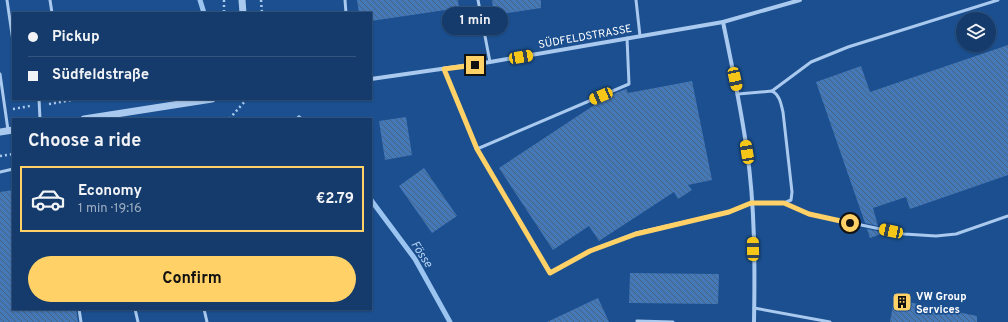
<!DOCTYPE html>
<html lang="en">
<head>
<meta charset="utf-8">
<style>
	body { margin:0; font-family:Overpass,sans-serif; background:#214673; color:#f1f3f6; height:100vh; display:flex; flex-direction:column; font-size:15px; white-space:nowrap }
	* { box-sizing:border-box; margin:0 }
	p { font-size:13px; color:#9dadc1 }
	.icon { flex:none; width:22px; height:22px; fill:none; stroke:currentColor; stroke-width:2; stroke-linecap:round; stroke-linejoin:round }
	.map { position:relative; flex:1; overflow:hidden }
	.side { position:absolute; left:12px; top:118px; width:360px; height:192px; display:flex; flex-direction:column; background:#143b6b; border-radius:0px; box-shadow:0 1px 3px #0004,0 0 0 1px #33557e }
	.side>* { flex:none }
	.top-card { position:absolute; left:12px; top:12px; width:360px; height:88px; border-radius:0px; box-shadow:0 1px 3px #0004,0 0 0 1px #33557e; display:grid; align-content:center; height:88px; padding:0 16px; background:#143b6b }
	.buttons { position:absolute; left:956px; top:12px; display:grid; gap:8px }
	.buttons a { display:grid; place-items:center; width:40px; height:40px; border-radius:50%; background:#143b6b; box-shadow:0 1px 3px #0004,0 0 0 1px #33557e; font-size:20px }
	.end { position:absolute; width:18px; height:18px; margin:-9px; border:5px solid #ffd166; background:#111; box-shadow:0 0 0 2px #111 }
	.from { border-radius:50% }
	.bubble { position:absolute; height:28px; border-radius:14px; background:#143b6b; box-shadow:0 1px 3px #0004,0 0 0 1px #33557e; font-size:13px; font-weight:700; line-height:28px; text-align:center }
	.car { position:absolute; width:12px; height:24px; margin:-12px -6px; border-radius:5px; box-shadow:0 0 3px 1px #0007; background:linear-gradient(#f5c518 24%,#345 0 40%,#f5c518 0 76%,#345 0 86%,#f5c518 0) }
	.top-card b { display:flex; align-items:center; gap:14px; height:38px; font-size:15px }
	.top-card b+b { border-top:1px solid #33557e }
	.top-card i { width:10px; height:10px; background:#f1f3f6 }
	ul { padding:0; list-style:none }
	li { display:flex; align-items:center; gap:12px; height:66px; margin:0 8px 6px; padding:0 8px; border:2px solid transparent; border-radius:0px }
	li div { flex:1 }
	li b { display:block; font-size:15px }
	li em { font-style:normal; font-weight:700 }
	li.current { border-color:#ffd166 }
	li>.icon { width:36px; height:36px; stroke-width:1.5 }
	h2 { padding:0 16px; font-size:18px; line-height:48px }
	.button { display:flex; gap:8px; margin-top:auto; padding:8px 16px }
	.button a { flex:1; height:46px; border-radius:24px; background:#ffd166; color:#111; font-size:16px; font-weight:700; line-height:46px; text-align:center }
	.map>svg:first-child { display:block }
	.lines { fill:none; stroke-linecap:round; stroke-linejoin:round }
	.stream { stroke:#9cc4f0; stroke-width:5 }
	.building { fill:url(#building-back-hatch) }
	.path { stroke:#a9c9ee; stroke-width:2.5; stroke-dasharray:2 3; stroke-linecap:butt }
	.service { stroke:#a9c9ee; stroke-width:3 }
	.minor { stroke:#a9c9ee; stroke-width:4 }
	.tertiary { stroke:#a9c9ee; stroke-width:7 }
	.route { stroke:#ffd166; stroke-width:5 }
	.labels { text-anchor:middle; stroke-width:3.5; stroke-linejoin:round; paint-order:stroke }
	.street-label { font-size:11px; fill:#fff; stroke:#1b4f8f }
	.poi-label { font-size:11px; font-weight:bold; fill:#fff; stroke:#1b4f8f; text-anchor:start }
	.water-label { font-size:12px; font-style:italic; fill:#b5d3f5; stroke:#1b4f8f }
</style>
</head>
<body>
<div class="map">
<svg width="1008" height="322" viewBox="0 0 1008 322">
	<defs>
		<pattern id="building-back-hatch" width="6" height="6" patternUnits="userSpaceOnUse"><rect width="6" height="6" fill="#4478b7"/><path d="M-1 5l2 2M0 0l6 6M5-1l2 2" fill="none" stroke="#486282"/></pattern>
	</defs>
	<rect width="100%" height="100%" fill="#1b4f8f"/>
	<g class="lines">
		<g class="stream">
			<path d="M 200,0 L 204,13"/>
			<path d="M 299,118 L 300,119"/>
			<path d="M 371,200 L 415,259 L 450,322"/>
		</g>
	</g>
	<g class="building">
		<path d="M 357,0 L 458,0 L 459,8 L 371,21 L 371,13 L 359,13 Z"/>
		<path d="M 492,0 L 541,0 L 541,8 L 494,15 Z"/>
		<path d="M 1008,45 L 1008,175 L 910,209 L 906,197 L 873,208 L 878,226 L 865,223 L 816,82 L 861,66 L 870,92 Z"/>
		<path d="M 692,81 L 712,180 L 688,185 L 692,190 L 678,199 L 674,192 L 599,241 L 589,226 L 553,250 L 499,168 L 608,96 L 626,89 L 628,93 Z"/>
		<path d="M 406,117 L 412,155 L 385,160 L 379,121 Z"/>
		<path d="M 424,168 L 457,216 L 432,233 L 399,186 Z"/>
		<path d="M 13,190 L 13,309 L 76,309 L 78,322 L 0,322 L 0,192 Z"/>
		<path d="M 867,229 L 881,232 L 881,234 L 870,238 Z"/>
		<path d="M 630,273 L 719,274 L 718,304 L 629,303 Z"/>
		<path d="M 598,298 L 609,322 L 547,322 Z"/>
		<path d="M 894,299 L 977,316 L 977,322 L 890,322 Z"/>
	</g>
	<g class="lines">
		<g class="path">
			<path d="M 224,0 L 224,13"/>
			<path d="M 261,0 L 262,13"/>
			<path d="M 49,104 L 78,99"/>
			<path d="M 13,109 L 30,106"/>
			<path d="M 224,119 L 230,118 L 247,99"/>
			<path d="M 0,156 L 13,154"/>
		</g>
		<g class="service">
			<path d="M 7,0 L 13,41"/>
			<path d="M 50,0 L 52,13"/>
			<path d="M 345,0 L 346,13"/>
			<path d="M 478,0 L 490,62"/>
			<path d="M 636,0 L 640,36"/>
			<path d="M 444,69 L 477,149 L 629,84 L 627,38"/>
			<path d="M 0,74 L 8,130"/>
			<path d="M 772,91 L 811,62 L 848,47 L 998,0"/>
			<path d="M 39,99 L 40,119"/>
			<path d="M 477,149 L 550,273 L 589,251 L 636,233 L 729,212 L 751,203 L 784,203 L 791,200 L 792,192 L 783,112 C 781,104 780,95 772,91 L 738,94"/>
			<path d="M 0,172 L 13,169"/>
			<path d="M 784,203 L 809,214 L 904,234 L 936,236 L 956,234 L 1008,216"/>
			<path d="M 754,308 L 830,322"/>
			<path d="M 79,309 L 81,322"/>
			<path d="M 135,309 L 138,322"/>
			<path d="M 204,309 L 207,322"/>
			<path d="M 637,321 L 673,322"/>
		</g>
		<g class="minor">
			<path d="M 723,22 C 732,65 741,108 747,151 C 755,207 755,265 754,322"/>
			<path d="M 371,79 L 490,62 L 723,22 L 800,0"/>
		</g>
		<g class="tertiary">
			<path d="M 242,0 L 243,13"/>
			<path d="M 84,119 L 212,99"/>
			<path d="M 0,132 L 13,130"/>
		</g>
	</g>
	<g class="lines">
		<path class="route" d="M 475,65 L 444,69 L 477,149 L 550,273 L 590,251 L 636,234 L 729,212 L 751,203 L 784,203 L 809,214 L 850,223"/>
	</g>
	<defs>
		<symbol id="building-square" viewBox="-11 -11 22 22"><rect x="-9" y="-9" width="18" height="18" rx="4" fill="#ffd166" stroke="#1b4f8f"/><path d="M-4-6H4V6H1V3H-1V6H-4ZM-2.5-4.3h1.7v1.8h-1.7ZM.8-4.3h1.7v1.8H.8ZM-2.5-1h1.7V.8h-1.7ZM.8-1h1.7V.8H.8Z" fill="#111"/></symbol>
	</defs>
	<g fill-rule="evenodd">
		<use href="#building-square" x="891" y="291" width="22" height="22"/>
	</g>
	<g class="labels">
		<g class="street-label">
			<text transform="translate(585 36) rotate(-10)" y="4">SÜDFELDSTRASSE</text>
		</g>
		<g class="poi-label">
			<text x="916" y="300">VW Group<tspan x="916" dy="13">Services</tspan></text>
		</g>
		<g class="water-label">
			<text transform="translate(422 254) rotate(57)" y="4">Fösse</text>
		</g>
	</g>
</svg>
<div class="buttons">
<a><svg class="icon" aria-label="layers" viewBox="0 0 24 24"><path d="M12 4l9 5-9 5-9-5zM3 14l9 5 9-5"/></svg></a>
</div>
<i class="end from" style="left:850px;top:223px"></i>
<i class="end" style="left:475px;top:65px"></i>
<div class="bubble" style="left:442px;top:7px;width:66px">1 min</div>
<i class="car" style="left:521px;top:57px;rotate:80deg"></i>
<i class="car" style="left:735px;top:79px;rotate:168deg"></i>
<i class="car" style="left:601px;top:96px;rotate:247deg"></i>
<i class="car" style="left:747px;top:152px;rotate:351deg"></i>
<i class="car" style="left:891px;top:231px;rotate:282deg"></i>
<i class="car" style="left:753px;top:249px;rotate:359deg"></i>
<div class="top-card">
<b><i class="from"></i>Pickup</b>
<b><i></i>Südfeldstraße</b>
</div>
<section class="side">
<h2>Choose a ride</h2>
<ul>
<li class="current"><svg class="icon" aria-label="car" viewBox="0 0 24 24"><path d="M5 17H2v-5l4-1 3-4h7l3 4 3 1v5h-3M9 17h6M6 11h13"/><circle cx="7" cy="17" r="2"/><circle cx="17" cy="17" r="2"/></svg><div><b>Economy</b><p>1 min · 19:16</p></div><em>€2.79</em></li>
</ul>
<div class="button"><a>Confirm</a></div>
</section>
</div>
</body>
</html>
